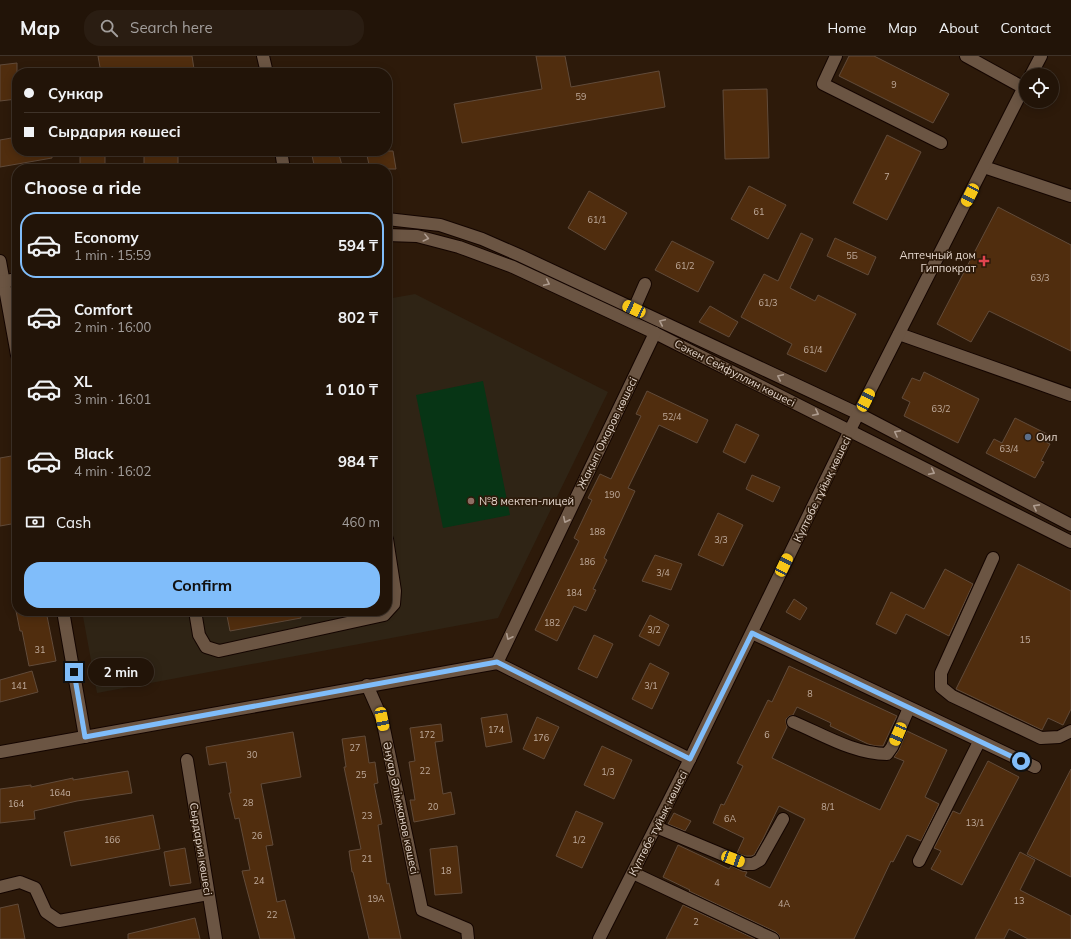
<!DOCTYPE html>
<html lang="en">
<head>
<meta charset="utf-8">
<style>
	body { margin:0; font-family:Mulish,sans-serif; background:#2a1d12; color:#f1f3f6; height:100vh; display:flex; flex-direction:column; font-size:15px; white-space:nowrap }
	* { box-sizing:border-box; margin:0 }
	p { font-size:13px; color:#a29e9c }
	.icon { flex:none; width:22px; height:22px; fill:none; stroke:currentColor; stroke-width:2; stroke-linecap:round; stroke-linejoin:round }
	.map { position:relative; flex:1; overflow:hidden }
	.side { position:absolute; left:12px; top:108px; width:380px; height:452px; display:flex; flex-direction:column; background:#221408; border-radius:16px; box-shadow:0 2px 10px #0003,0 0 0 1px #3f3329 }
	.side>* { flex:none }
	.guide { position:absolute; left:12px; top:12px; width:380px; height:88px; border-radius:16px; box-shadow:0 2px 10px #0003,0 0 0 1px #3f3329; display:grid; align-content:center; height:88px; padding:0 12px; background:#221408 }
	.controls { position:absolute; left:1019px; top:12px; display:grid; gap:8px }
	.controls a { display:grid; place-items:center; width:40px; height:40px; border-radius:50%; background:#221408; box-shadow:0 2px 10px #0003,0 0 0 1px #3f3329; font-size:20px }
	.end { position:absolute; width:18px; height:18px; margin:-9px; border:5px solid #80bdfa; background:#111; box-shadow:0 0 0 2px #111 }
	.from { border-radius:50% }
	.bubble { position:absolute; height:28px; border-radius:14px; background:#221408; box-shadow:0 2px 10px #0003,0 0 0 1px #3f3329; font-size:13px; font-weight:700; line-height:28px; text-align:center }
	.car { position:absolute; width:12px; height:24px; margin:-12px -6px; border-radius:5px; box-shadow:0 0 3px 1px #0007; background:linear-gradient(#f5c518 24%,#345 0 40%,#f5c518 0 76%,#345 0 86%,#f5c518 0) }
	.guide b { display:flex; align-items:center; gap:14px; height:38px; font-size:15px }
	.guide b+b { border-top:1px solid #3f3329 }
	.guide i { width:10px; height:10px; background:#f1f3f6 }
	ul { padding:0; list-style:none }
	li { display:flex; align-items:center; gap:12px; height:66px; margin:0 8px 6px; padding:0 4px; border:2px solid transparent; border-radius:16px }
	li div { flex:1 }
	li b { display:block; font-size:15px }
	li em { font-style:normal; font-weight:700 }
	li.on { border-color:#80bdfa }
	li>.icon { width:36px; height:36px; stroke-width:1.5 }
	h2 { padding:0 12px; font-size:18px; line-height:48px }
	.pay { display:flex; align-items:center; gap:10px; height:44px; padding:0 12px; font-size:15px }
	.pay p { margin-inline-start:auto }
	.primary-button { display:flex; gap:8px; margin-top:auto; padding:8px 12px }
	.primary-button a { flex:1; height:46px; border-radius:16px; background:#80bdfa; color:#111; font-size:16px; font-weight:700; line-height:46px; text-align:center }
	header { display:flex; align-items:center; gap:24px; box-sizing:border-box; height:56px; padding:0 20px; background:#221408; border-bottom:1px solid #3f3329 }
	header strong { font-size:19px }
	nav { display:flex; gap:22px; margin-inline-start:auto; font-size:14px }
	.search { width:280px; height:36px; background:#2a1d12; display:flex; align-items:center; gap:10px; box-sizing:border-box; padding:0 14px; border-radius:16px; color:#a29e9c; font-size:15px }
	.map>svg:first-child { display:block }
	.education { fill:#2f2415 }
	.park { fill:#073515 }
	.building { fill:#502d0e; stroke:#614b3a }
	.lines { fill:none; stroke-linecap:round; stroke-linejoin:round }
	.minor-casing { stroke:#140500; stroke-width:14 }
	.minor { stroke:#6b5543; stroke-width:12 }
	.oneway { stroke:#ae9c8f }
	.route { stroke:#80bdfa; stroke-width:5 }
	.health-dot { fill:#e0444e; stroke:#2d1a0a; stroke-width:1.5 }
	.service-dot { fill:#5c6f8a; stroke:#2d1a0a; stroke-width:1.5 }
	.education-dot { fill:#8d6e63; stroke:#2d1a0a; stroke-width:1.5 }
	.labels { text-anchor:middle; stroke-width:3.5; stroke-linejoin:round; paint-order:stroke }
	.number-label { font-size:9px; fill:#c0ac9d }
	.poi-label { font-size:11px; fill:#e5d7cd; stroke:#2d1a0a; text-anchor:start }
	.street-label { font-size:11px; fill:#e5d7cd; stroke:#2d1a0a }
</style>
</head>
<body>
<header>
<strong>Map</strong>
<div class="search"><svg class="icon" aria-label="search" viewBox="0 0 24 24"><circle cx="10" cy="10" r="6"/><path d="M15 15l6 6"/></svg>Search here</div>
<nav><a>Home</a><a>Map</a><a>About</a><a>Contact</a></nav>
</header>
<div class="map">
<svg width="1071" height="883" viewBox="0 0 1071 883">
	<rect width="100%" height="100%" fill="#2d1a0a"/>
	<path class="education" d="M 415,238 L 608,336 L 498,562 L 97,637 L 82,555 L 387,555 L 387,243 Z"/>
	<path class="park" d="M 483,325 L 510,459 L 443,472 L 416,339 Z"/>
	<g class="building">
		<path d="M 98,0 L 192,0 L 194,13 L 176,17 L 101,17 Z"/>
		<path d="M 536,0 L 565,0 L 571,31 L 659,15 L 665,51 L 462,87 L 454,48 L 542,33 Z"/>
		<path d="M 849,0 L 874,0 L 949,38 L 933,67 L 839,20 Z"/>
		<path d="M 17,7 L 17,43 L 0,45 L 0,9 Z"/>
		<path d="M 767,33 L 769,102 L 725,103 L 723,34 Z"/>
		<path d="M 887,79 L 921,96 L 887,164 L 853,147 Z"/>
		<path d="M 17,81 L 17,95 L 52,95 L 52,102 L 0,111 L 0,84 Z"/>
		<path d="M 144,95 L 178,95 L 178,108 L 144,110 Z"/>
		<path d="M 311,95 L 338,95 L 343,113 L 315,113 Z"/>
		<path d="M 366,95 L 393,95 L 396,113 L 370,113 Z"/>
		<rect x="80" y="97" width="25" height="16"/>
		<path d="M 749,130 L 786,149 L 768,183 L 731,163 Z"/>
		<path d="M 589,135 L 627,157 L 605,194 L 568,172 Z"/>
		<path d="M 998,151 L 1071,189 L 1071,295 L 989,255 L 971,286 L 937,268 Z"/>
		<path d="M 801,177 L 813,183 L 790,232 L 815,245 L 818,239 L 856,258 L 826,316 L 787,298 L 792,288 L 741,261 L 764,218 L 778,225 Z"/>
		<path d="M 835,182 L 876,201 L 868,219 L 827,200 Z"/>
		<path d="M 672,185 L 714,206 L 698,236 L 655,214 Z"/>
		<path d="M 710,250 L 738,266 L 729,281 L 699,266 Z"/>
		<path d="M 924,316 L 979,343 L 958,387 L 904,360 L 910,346 L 902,342 L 912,322 L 920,325 Z"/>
		<path d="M 647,335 L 708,364 L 697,387 L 659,369 L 628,432 L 635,435 L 604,502 L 607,504 L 593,533 L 596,534 L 586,555 L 574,550 L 557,585 L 535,574 L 579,485 L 574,482 L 592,444 L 588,442 L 600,418 L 611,423 L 641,360 L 636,358 Z"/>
		<path d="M 1015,362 L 1047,378 L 1043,385 L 1050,388 L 1041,405 L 1044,406 L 1035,422 L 986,397 L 994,383 L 1002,387 Z"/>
		<path d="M 736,368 L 759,379 L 745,407 L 723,396 Z"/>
		<path d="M 17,399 L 17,419 L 14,419 L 17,435 L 17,467 L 0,470 L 0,402 Z"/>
		<path d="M 752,419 L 780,431 L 773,446 L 746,433 Z"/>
		<path d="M 718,457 L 743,469 L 723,510 L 698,499 Z"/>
		<path d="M 655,499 L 682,508 L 671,534 L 642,525 Z"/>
		<path d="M 1018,508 L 1071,535 L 1071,653 L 1063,669 L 1048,662 L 1042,674 L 956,633 Z"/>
		<path d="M 945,513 L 973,528 L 949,580 L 906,558 L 896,578 L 876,568 L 891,536 L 924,553 Z"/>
		<path d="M 794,543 L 807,552 L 800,564 L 786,556 Z"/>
		<path d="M 16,555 L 46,555 L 56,605 L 29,610 L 22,575 L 20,575 Z"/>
		<path d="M 226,555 L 300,555 L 301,562 L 230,575 Z"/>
		<path d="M 650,559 L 669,569 L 659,590 L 639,580 Z"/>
		<path d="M 594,579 L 613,588 L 597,622 L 578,613 Z"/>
		<path d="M 650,607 L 669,617 L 652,653 L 632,643 Z"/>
		<path d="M 789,610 L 897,660 L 883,690 L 876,690 L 868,688 L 830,670 L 831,667 L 797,651 L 793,659 L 789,660 L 786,663 L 786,666 L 787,671 L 772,702 L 880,754 L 904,705 L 894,701 L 899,694 L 907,675 L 947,694 L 925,741 L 939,748 L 921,785 L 907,779 L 893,806 L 891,805 L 854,883 L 780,883 L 779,879 L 776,876 L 689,835 L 690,834 L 663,821 L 678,789 L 729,813 L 731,810 L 742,815 L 747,816 L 745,820 L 770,832 L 805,763 L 779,750 L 763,783 L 754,799 L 751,800 L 746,800 L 737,797 L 744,782 L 713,767 L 721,748 L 724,749 L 743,710 L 737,707 L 768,644 L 772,646 Z"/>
		<path d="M 32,615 L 38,636 L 0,646 L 0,624 Z"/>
		<path d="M 507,658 L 512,686 L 486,691 L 481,662 Z"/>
		<path d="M 537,661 L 559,671 L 544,703 L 523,693 Z"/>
		<path d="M 441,668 L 443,685 L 435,686 L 443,738 L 451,736 L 455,758 L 414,766 L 410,744 L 415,744 L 409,706 L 415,705 L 410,672 Z"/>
		<path d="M 293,676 L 301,721 L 261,728 L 273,789 L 266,790 L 277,846 L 285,844 L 295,883 L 260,883 L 242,815 L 250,814 L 239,762 L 235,763 L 229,737 L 231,737 L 226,706 L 209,709 L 206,691 Z"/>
		<path d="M 365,680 L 369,707 L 375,706 L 378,727 L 374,728 L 382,768 L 378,769 L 387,828 L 389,827 L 401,883 L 369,883 L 353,816 L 352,816 L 349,795 L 361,793 L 344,711 L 346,711 L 342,683 Z"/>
		<path d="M 602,690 L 632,704 L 614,743 L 584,729 Z"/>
		<path d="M 988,705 L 1019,721 L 962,829 L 931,813 L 941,795 L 934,792 L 953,755 L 960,758 Z"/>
		<path d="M 1071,713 L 1071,821 L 1027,798 Z"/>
		<path d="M 128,715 L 132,737 L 77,745 L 34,755 L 35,763 L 0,767 L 0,733 L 31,729 L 31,731 L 73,722 L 73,724 Z"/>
		<path d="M 576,755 L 603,767 L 582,812 L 556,800 Z"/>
		<path d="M 674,757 L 691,765 L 685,775 L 668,768 Z"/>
		<path d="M 153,759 L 160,793 L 71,810 L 64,776 Z"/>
		<path d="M 457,790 L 462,837 L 435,839 L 430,793 Z"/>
		<path d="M 185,792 L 191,827 L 170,830 L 164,796 Z"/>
		<path d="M 1020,796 L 1035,804 L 1020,834 L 1071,860 L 1071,883 L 1028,883 L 1009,873 L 1004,883 L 975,883 Z"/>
		<path d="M 18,848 L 25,883 L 0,883 L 0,852 Z"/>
		<path d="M 683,849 L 755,883 L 666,883 Z"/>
		<path d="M 195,862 L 200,883 L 128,883 L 128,878 Z"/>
	</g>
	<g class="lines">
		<defs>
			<g id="minor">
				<path d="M 263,0 L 267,17"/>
				<path d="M 836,0 L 823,28 L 941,87"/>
				<path d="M 966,0 L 1024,32"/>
				<path d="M 1031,19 L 1041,0"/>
				<path d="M 281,95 L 284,113"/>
				<path d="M 984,111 L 1071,140"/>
				<path d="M 387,163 L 440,169 L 482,183 L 521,200 L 859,358 L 1071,469"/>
				<path d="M 387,179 L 417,180 L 459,191 L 513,211 L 655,277 L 1071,486"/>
				<path d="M 0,205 L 17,299"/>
				<path d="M 0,226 L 17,223"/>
				<path d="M 634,253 L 645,228"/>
				<path d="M 899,278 L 1071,339"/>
				<path d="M 993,502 L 941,617 L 941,631 L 952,640 L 1041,682 L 1059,681 L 1071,675"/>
				<path d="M 63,555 L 85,681"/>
				<path d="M 195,555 L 199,579 L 206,591 L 219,595 L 384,559 L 394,548 L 395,535 L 387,483"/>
				<path d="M 752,577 L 1035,711"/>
				<path d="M 497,607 L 655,277"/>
				<path d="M 367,629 L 382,663 L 422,854 L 467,873 L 468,883"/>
				<path d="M 793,666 C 822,678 854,698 887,698 L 892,691 L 909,652"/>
				<path d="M 0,696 L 497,607 L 690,703"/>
				<path d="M 187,704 L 216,883"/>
				<path d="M 656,771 L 745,808 L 753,808 L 760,804 L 783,763"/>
				<path d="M 919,805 L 979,686"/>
				<path d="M 633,817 L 773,883"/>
				<path d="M 0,831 L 20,826 L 35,832 L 46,856 L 59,865 L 208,838"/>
				<path d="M 599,883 L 690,703 L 850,374 L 1026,27"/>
			</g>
		</defs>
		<use href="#minor" class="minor-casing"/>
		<use href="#minor" class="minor"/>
	</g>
	<defs><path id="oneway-chevron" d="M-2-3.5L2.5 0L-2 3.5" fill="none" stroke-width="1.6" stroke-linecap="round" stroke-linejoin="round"/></defs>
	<g class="oneway">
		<use href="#oneway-chevron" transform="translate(426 182) rotate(14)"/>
		<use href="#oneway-chevron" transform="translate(547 227) rotate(25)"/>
		<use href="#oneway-chevron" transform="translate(662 266) rotate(-155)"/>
		<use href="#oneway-chevron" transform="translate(780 321) rotate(-155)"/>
		<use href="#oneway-chevron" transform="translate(816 357) rotate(27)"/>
		<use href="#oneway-chevron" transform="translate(897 377) rotate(-152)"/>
		<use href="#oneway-chevron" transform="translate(932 416) rotate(27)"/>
		<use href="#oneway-chevron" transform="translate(1036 451) rotate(-152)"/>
		<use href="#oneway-chevron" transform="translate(566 464) rotate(116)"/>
		<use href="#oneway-chevron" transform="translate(509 581) rotate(116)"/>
	</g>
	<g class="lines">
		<path class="route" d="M 74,616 L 85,681 L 497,606 L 690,703 L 752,577 L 1021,705"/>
	</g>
	<path class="health-dot" d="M982 199h4v4h4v4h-4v4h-4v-4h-4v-4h4z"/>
	<circle class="service-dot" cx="1028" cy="381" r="4"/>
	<circle class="education-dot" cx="471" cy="445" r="4"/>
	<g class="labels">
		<g class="number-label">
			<text x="894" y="32">9</text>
			<text x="581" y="44">59</text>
			<text x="887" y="124">7</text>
			<text x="759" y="159">61</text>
			<text x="597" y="167">61/1</text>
			<text x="852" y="203">5Б</text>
			<text x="685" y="213">61/2</text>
			<text x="1040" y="225">63/3</text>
			<text x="768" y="250">61/3</text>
			<text x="813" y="297">61/4</text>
			<text x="941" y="356">63/2</text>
			<text x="672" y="364">52/4</text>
			<text x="1009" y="396">63/4</text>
			<text x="612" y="442">190</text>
			<text x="597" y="479">188</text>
			<text x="721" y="487">3/3</text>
			<text x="587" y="509">186</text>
			<text x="663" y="520">3/4</text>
			<text x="574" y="540">184</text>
			<text x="552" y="570">182</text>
			<text x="654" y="577">3/2</text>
			<text x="1025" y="587">15</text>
			<text x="40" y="597">31</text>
			<text x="19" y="633">141</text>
			<text x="651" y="633">3/1</text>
			<text x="810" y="641">8</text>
			<text x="496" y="677">174</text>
			<text x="427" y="682">172</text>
			<text x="767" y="682">6</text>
			<text x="541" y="685">176</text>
			<text x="355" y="695">27</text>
			<text x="252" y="702">30</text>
			<text x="425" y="718">22</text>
			<text x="608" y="719">1/3</text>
			<text x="361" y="722">25</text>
			<text x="60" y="740">164а</text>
			<text x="248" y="750">28</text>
			<text x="16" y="751">164</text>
			<text x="433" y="754">20</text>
			<text x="828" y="754">8/1</text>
			<text x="367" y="763">23</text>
			<text x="730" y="766">6А</text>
			<text x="975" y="770">13/1</text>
			<text x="257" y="783">26</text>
			<text x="112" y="787">166</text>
			<text x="579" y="787">1/2</text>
			<text x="367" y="806">21</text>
			<text x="446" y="818">18</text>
			<text x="259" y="828">24</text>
			<text x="717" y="830">4</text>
			<text x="376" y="846">19А</text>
			<text x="1019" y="848">13</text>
			<text x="784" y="851">4А</text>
			<text x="272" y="862">22</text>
			<text x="696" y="869">2</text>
		</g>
		<g class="poi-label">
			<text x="976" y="203" text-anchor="end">Аптечный дом<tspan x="976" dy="13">Гиппократ</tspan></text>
			<text x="1036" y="385">Оил</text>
			<text x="479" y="449">№8 мектеп-лицей</text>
		</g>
		<g class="street-label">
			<text transform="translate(735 317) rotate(27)" y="4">Сәкен Сейфуллин көшесі</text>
			<text transform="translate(607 377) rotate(-64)" y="4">Жақып Омаров көшесі</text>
			<text transform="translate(822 433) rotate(-64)" y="4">Күлтөбе тұйық көшесі</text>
			<text transform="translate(401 752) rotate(78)" y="4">Әнуар Әлімжанов көшесі</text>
			<text transform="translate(658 767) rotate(-63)" y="4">Күлтөбе тұйық көшесі</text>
			<text transform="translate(201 793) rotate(81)" y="4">Сырдария көшесі</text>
		</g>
	</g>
</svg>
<div class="controls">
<a><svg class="icon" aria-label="locate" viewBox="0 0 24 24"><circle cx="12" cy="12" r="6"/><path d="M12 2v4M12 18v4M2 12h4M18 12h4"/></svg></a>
</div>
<i class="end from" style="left:1021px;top:705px"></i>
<i class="end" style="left:74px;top:616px"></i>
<div class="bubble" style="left:88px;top:602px;width:66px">2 min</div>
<i class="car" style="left:970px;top:139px;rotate:207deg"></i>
<i class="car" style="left:634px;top:253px;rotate:295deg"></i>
<i class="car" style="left:866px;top:344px;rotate:27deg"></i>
<i class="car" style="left:784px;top:509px;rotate:26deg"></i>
<i class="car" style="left:382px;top:663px;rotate:169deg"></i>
<i class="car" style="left:898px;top:678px;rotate:203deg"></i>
<i class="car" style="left:733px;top:803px;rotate:110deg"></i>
<div class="guide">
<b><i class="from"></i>Сункар</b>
<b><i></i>Сырдария көшесі</b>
</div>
<section class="side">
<h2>Choose a ride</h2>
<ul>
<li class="on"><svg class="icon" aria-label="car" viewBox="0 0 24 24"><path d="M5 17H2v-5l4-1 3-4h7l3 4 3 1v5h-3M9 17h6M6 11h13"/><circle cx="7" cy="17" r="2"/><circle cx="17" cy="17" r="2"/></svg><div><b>Economy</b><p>1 min · 15:59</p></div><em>594 ₸</em></li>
<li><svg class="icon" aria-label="car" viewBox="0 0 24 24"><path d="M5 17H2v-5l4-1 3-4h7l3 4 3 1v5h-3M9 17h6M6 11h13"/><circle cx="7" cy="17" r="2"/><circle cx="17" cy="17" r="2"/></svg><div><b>Comfort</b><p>2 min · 16:00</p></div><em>802 ₸</em></li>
<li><svg class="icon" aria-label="car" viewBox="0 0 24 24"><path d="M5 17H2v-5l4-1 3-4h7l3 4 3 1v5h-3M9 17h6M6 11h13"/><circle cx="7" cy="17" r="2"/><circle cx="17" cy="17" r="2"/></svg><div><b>XL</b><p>3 min · 16:01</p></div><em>1 010 ₸</em></li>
<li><svg class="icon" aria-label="car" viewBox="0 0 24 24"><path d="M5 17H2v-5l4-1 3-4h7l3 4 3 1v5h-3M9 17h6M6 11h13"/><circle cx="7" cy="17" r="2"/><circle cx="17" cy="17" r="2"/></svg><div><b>Black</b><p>4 min · 16:02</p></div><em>984 ₸</em></li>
</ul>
<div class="pay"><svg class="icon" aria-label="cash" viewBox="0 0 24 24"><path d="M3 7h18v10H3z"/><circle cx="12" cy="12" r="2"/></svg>Cash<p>460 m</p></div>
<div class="primary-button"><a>Confirm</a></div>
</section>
</div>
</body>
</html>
